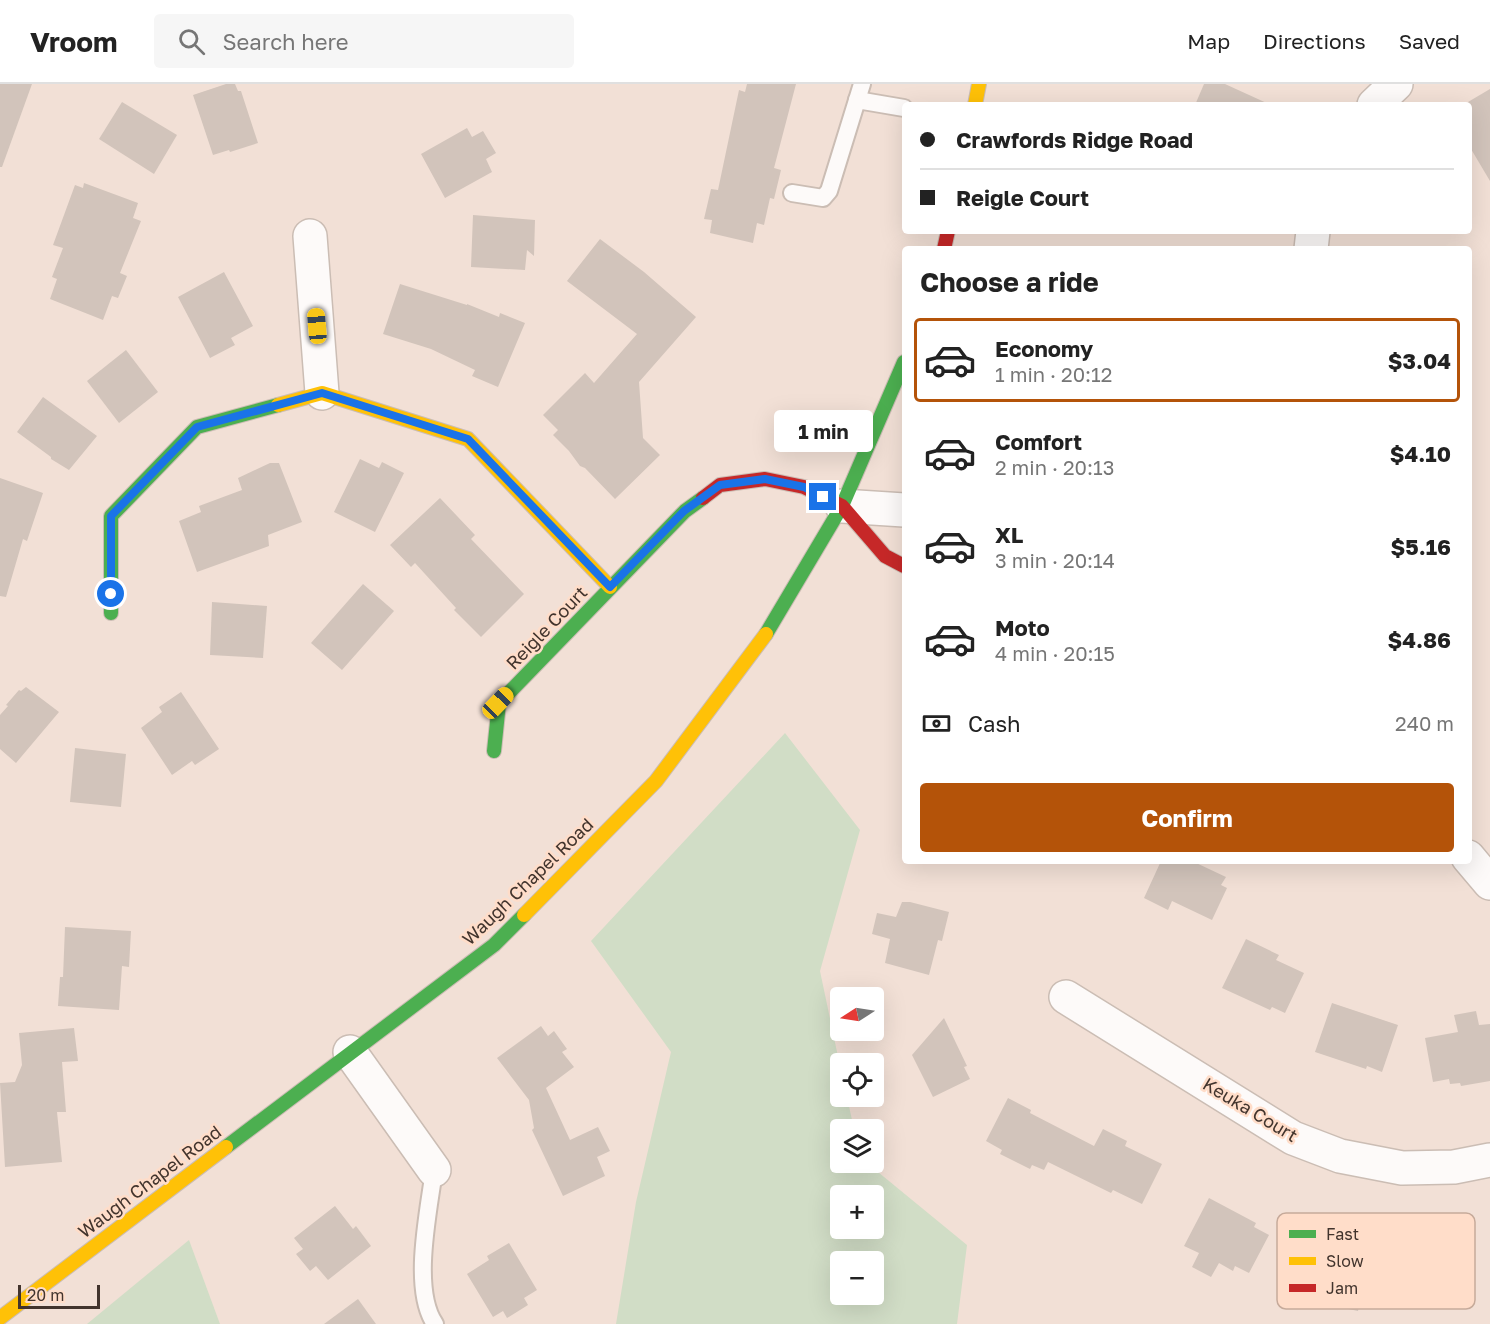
<!DOCTYPE html>
<html lang="en">
<head>
<meta charset="utf-8">
<style>
	body { margin:0; font-family:"Golos Text",sans-serif; background:#f6f6f6; color:#222; height:100vh; display:flex; flex-direction:column; font-size:22px; white-space:nowrap }
	* { box-sizing:border-box; margin:0 }
	p { font-size:20px; color:#767676 }
	.icon { flex:none; width:33px; height:33px; fill:none; stroke:currentColor; stroke-width:2; stroke-linecap:round; stroke-linejoin:round }
	.map { position:relative; flex:1; overflow:hidden }
	.sheet { position:absolute; left:902px; top:162px; width:570px; height:618px; display:flex; flex-direction:column; background:#fff; border-radius:6px; box-shadow:0 6px 24px #0002 }
	.sheet>* { flex:none }
	.hud { position:absolute; left:902px; top:18px; width:570px; height:132px; border-radius:6px; box-shadow:0 6px 24px #0002; display:grid; align-content:center; height:132px; padding:0 18px; background:#fff }
	.needle { width:39px; rotate:258deg }
	.controls { position:absolute; left:830px; top:903px; display:grid; gap:12px }
	.controls a { display:grid; place-items:center; width:54px; height:54px; border-radius:6px; background:#fff; box-shadow:0 6px 24px #0002; font-size:30px }
	.scale { position:absolute; left:18px; bottom:15px; width:82px; box-sizing:border-box; padding-left:6px; border:3px solid #42342d; border-top:0; font-size:16px; line-height:21px; white-space:nowrap; color:#42342d; -webkit-text-stroke:4px #ffddc9; paint-order:stroke }
	.end { position:absolute; width:27px; height:27px; margin:-14px; border:8px solid #1a73e8; background:#fff; box-shadow:0 0 0 3px #fff }
	.from { border-radius:50% }
	.bubble { position:absolute; height:42px; border-radius:6px; background:#fff; box-shadow:0 6px 24px #0002; font-size:20px; font-weight:700; line-height:42px; text-align:center }
	.car { position:absolute; width:18px; height:36px; margin:-18px -9px; border-radius:8px; box-shadow:0 0 4px 2px #0007; background:linear-gradient(#f5c518 24%,#345 0 40%,#f5c518 0 76%,#345 0 86%,#f5c518 0) }
	.hud b { display:flex; align-items:center; gap:21px; height:57px; font-size:22px }
	.hud b+b { border-top:2px solid #e0e0e0 }
	.hud i { width:15px; height:15px; background:#222 }
	ul { padding:0; list-style:none }
	li { display:flex; align-items:center; gap:18px; height:84px; margin:0 12px 9px; padding:0 6px; border:3px solid transparent; border-radius:6px }
	li div { flex:1 }
	li b { display:block; font-size:22px }
	li em { font-style:normal; font-weight:700 }
	li.current { border-color:#b45309 }
	li>.icon { width:54px; height:54px; stroke-width:1.5 }
	h2 { padding:0 18px; font-size:27px; line-height:72px }
	.pay { display:flex; align-items:center; gap:15px; height:66px; padding:0 18px; font-size:22px }
	.pay p { margin-inline-start:auto }
	.cta { display:flex; gap:12px; margin-top:auto; padding:12px 18px }
	.cta a { flex:1; height:69px; border-radius:6px; background:#b45309; color:#fff; font-size:24px; font-weight:700; line-height:69px; text-align:center }
	header { display:flex; align-items:center; gap:36px; box-sizing:border-box; height:84px; padding:0 30px; background:#fff; border-bottom:2px solid #e0e0e0 }
	header strong { font-size:28px }
	nav { display:flex; gap:33px; margin-inline-start:auto; font-size:21px }
	.search { width:420px; height:54px; background:#f6f6f6; display:flex; align-items:center; gap:15px; box-sizing:border-box; padding:0 21px; border-radius:6px; color:#767676; font-size:22px }
	.map>svg:first-child { display:block }
	.green { fill:#d1ddc6; fill-rule:evenodd }
	.building { fill:#d2c4bb }
	.lines { fill:none; stroke-linecap:round; stroke-linejoin:round }
	.lane-casing { stroke:#cbbdb4; stroke-width:20 }
	.street-casing { stroke:#cbbdb4; stroke-width:36 }
	.fast-casing { stroke:#cbbdb4; stroke-width:16 }
	.slow-casing { stroke:#cbbdb4; stroke-width:16 }
	.jam-casing { stroke:#cbbdb4; stroke-width:16 }
	.lane { stroke:#fdfaf9; stroke-width:16 }
	.street { stroke:#fdfaf9; stroke-width:33 }
	.fast { stroke:#4caf50; stroke-width:14 }
	.slow { stroke:#ffc107; stroke-width:14 }
	.jam { stroke:#c62828; stroke-width:14 }
	.route { stroke:#1a73e8; stroke-width:8 }
	.labels { text-anchor:middle; stroke-width:5; stroke-linejoin:round; paint-order:stroke }
	.street-label { font-size:18px; fill:#42342d; stroke:#ffddc9 }
	.key { fill:#ffddc9; stroke:#c6aa9a; stroke-width:1.5 }
	.key-label { font-size:16px; fill:#42342d }
</style>
</head>
<body>
<header>
<strong>Vroom</strong>
<div class="search"><svg class="icon" aria-label="search" viewBox="0 0 24 24"><circle cx="10" cy="10" r="6"/><path d="M15 15l6 6"/></svg>Search here</div>
<nav><a>Map</a><a>Directions</a><a>Saved</a></nav>
</header>
<div class="map">
<svg width="1490" height="1240" viewBox="0 0 1490 1240">
	<rect width="100%" height="100%" fill="#f2e0d6"/>
	<g class="green">
		<path d="M 785,649 L 860,746 L 820,887 L 840,982 L 840,1012 L 847,1013 L 854,1045 L 840,1046 L 840,1078 L 867,1079 L 967,1161 L 957,1240 L 616,1240 L 636,1118 L 671,968 L 591,857 ZM 840,1112 L 873,1112 L 873,1144 L 840,1144 ZM 840,1178 L 873,1178 L 873,1210 L 840,1210 Z"/>
		<path d="M 189,1156 L 220,1240 L 87,1240 Z"/>
	</g>
	<g class="building">
		<path d="M 0,0 L 32,0 L 2,83 L 0,83 Z"/>
		<path d="M 226,0 L 235,0 L 238,7 L 241,7 L 258,59 L 230,68 L 229,66 L 213,71 L 193,11 Z"/>
		<path d="M 747,0 L 796,0 L 774,84 L 781,86 L 774,115 L 770,114 L 764,141 L 757,139 L 753,159 L 710,149 L 712,136 L 704,135 L 711,105 L 718,106 L 739,6 L 745,8 Z"/>
		<path d="M 1204,0 L 1225,0 L 1271,21 L 1195,21 Z"/>
		<path d="M 1490,5 L 1490,97 L 1468,60 L 1468,18 Z"/>
		<path d="M 122,18 L 177,51 L 154,90 L 99,55 Z"/>
		<path d="M 467,44 L 472,53 L 483,47 L 496,69 L 486,75 L 492,88 L 445,114 L 421,70 Z"/>
		<path d="M 84,99 L 138,119 L 133,134 L 141,137 L 120,189 L 127,192 L 118,214 L 112,212 L 103,236 L 50,215 L 57,195 L 52,193 L 63,164 L 53,161 L 75,101 L 83,104 Z"/>
		<path d="M 473,131 L 535,136 L 534,172 L 527,166 L 525,186 L 471,183 Z"/>
		<path d="M 600,155 L 644,188 L 696,233 L 639,298 L 643,354 L 660,371 L 615,415 L 585,384 L 580,382 L 569,367 L 553,351 L 558,346 L 543,331 L 585,289 L 594,299 L 637,250 L 567,197 Z"/>
		<path d="M 224,188 L 253,242 L 231,254 L 235,261 L 210,274 L 178,213 Z"/>
		<path d="M 400,200 L 467,221 L 467,220 L 499,233 L 500,229 L 525,239 L 498,303 L 472,292 L 475,286 L 431,265 L 383,250 Z"/>
		<path d="M 126,266 L 158,308 L 119,339 L 87,297 Z"/>
		<path d="M 43,313 L 97,352 L 69,386 L 51,375 L 51,373 L 17,348 Z"/>
		<path d="M 360,375 L 379,384 L 382,378 L 404,389 L 375,448 L 334,428 Z"/>
		<path d="M 270,379 L 279,379 L 302,438 L 268,451 L 269,462 L 197,488 L 179,437 L 201,428 L 199,422 L 242,406 L 238,394 Z"/>
		<path d="M 0,394 L 43,409 L 27,457 L 23,455 L 6,513 L 0,512 Z"/>
		<path d="M 440,414 L 475,451 L 471,455 L 524,510 L 481,553 L 454,526 L 456,524 L 415,479 L 411,483 L 390,461 Z"/>
		<path d="M 363,500 L 394,527 L 342,586 L 311,559 Z"/>
		<path d="M 212,518 L 267,522 L 263,574 L 210,571 Z"/>
		<path d="M 26,603 L 59,628 L 16,679 L 0,665 L 0,631 L 8,622 L 6,621 L 19,606 L 21,607 Z"/>
		<path d="M 181,608 L 219,665 L 195,681 L 192,677 L 172,691 L 141,644 L 162,628 L 159,623 Z"/>
		<path d="M 75,664 L 126,670 L 121,723 L 70,718 Z"/>
		<path d="M 1161,777 L 1192,777 L 1226,793 L 1221,801 L 1227,804 L 1212,836 L 1172,817 L 1168,826 L 1144,814 Z"/>
		<path d="M 902,818 L 910,818 L 949,828 L 942,857 L 938,856 L 929,891 L 885,879 L 890,855 L 872,850 L 877,829 L 896,833 Z"/>
		<path d="M 65,843 L 131,847 L 129,883 L 122,882 L 119,926 L 58,922 L 60,893 L 63,893 Z"/>
		<path d="M 1246,855 L 1279,871 L 1276,876 L 1304,889 L 1285,929 L 1272,923 L 1270,926 L 1222,904 Z"/>
		<path d="M 1332,919 L 1398,941 L 1382,988 L 1367,982 L 1366,985 L 1315,968 Z"/>
		<path d="M 1476,927 L 1479,941 L 1490,940 L 1490,997 L 1461,1002 L 1460,999 L 1450,1000 L 1449,995 L 1433,998 L 1425,954 L 1458,948 L 1454,931 Z"/>
		<path d="M 944,934 L 967,982 L 964,983 L 970,995 L 933,1013 L 912,971 Z"/>
		<path d="M 541,942 L 548,952 L 554,947 L 567,965 L 562,968 L 574,983 L 546,1004 L 570,1056 L 598,1043 L 610,1067 L 597,1073 L 605,1092 L 563,1112 L 532,1046 L 534,1044 L 529,1016 L 497,974 Z"/>
		<path d="M 74,944 L 78,977 L 62,978 L 66,1028 L 57,1028 L 62,1078 L 5,1083 L 0,999 L 15,998 L 22,981 L 19,949 Z"/>
		<path d="M 1008,1014 L 1031,1026 L 1030,1029 L 1094,1062 L 1103,1045 L 1127,1057 L 1125,1062 L 1162,1080 L 1142,1120 L 1113,1106 L 1111,1109 L 1048,1078 L 1044,1086 L 1032,1081 L 1030,1085 L 1000,1070 L 1002,1066 L 986,1057 Z"/>
		<path d="M 1209,1114 L 1256,1139 L 1254,1143 L 1269,1151 L 1249,1189 L 1235,1182 L 1233,1187 L 1219,1179 L 1211,1193 L 1192,1183 L 1199,1169 L 1184,1162 Z"/>
		<path d="M 335,1122 L 353,1145 L 356,1142 L 371,1162 L 328,1196 L 316,1182 L 310,1187 L 296,1170 L 303,1165 L 294,1154 Z"/>
		<path d="M 509,1159 L 537,1206 L 524,1214 L 528,1221 L 507,1234 L 503,1227 L 493,1233 L 467,1190 L 489,1176 L 487,1172 Z"/>
		<path d="M 1299,1165 L 1340,1175 L 1342,1170 L 1369,1176 L 1358,1227 L 1320,1219 L 1321,1214 L 1290,1207 Z"/>
		<path d="M 358,1215 L 376,1240 L 324,1240 Z"/>
	</g>
	<g class="lines">
		<defs>
			<g id="lane">
				<path d="M 857,16 L 904,24"/>
				<path d="M 792,109 L 823,114 L 829,107 L 862,0"/>
				<path d="M 434,1086 C 429,1126 411,1205 435,1240"/>
			</g>
			<g id="street">
				<path d="M 1374,21 L 1396,0"/>
				<path d="M 310,152 L 322,309"/>
				<path d="M 1311,165 L 1313,147"/>
				<path d="M 842,422 L 904,426"/>
				<path d="M 1468,773 L 1490,799"/>
				<path d="M 1066,913 L 1293,1054 L 1340,1072 L 1402,1084 L 1454,1083 L 1490,1076"/>
				<path d="M 350,968 L 434,1086"/>
			</g>
			<g id="fast">
				<path d="M 111,529 L 111,432 L 197,343 L 278,321"/>
				<path d="M 766,550 L 842,422 L 904,278"/>
				<path d="M 494,667 L 499,619 L 685,427 L 703,414"/>
				<path d="M 226,1063 L 494,861 L 524,831"/>
			</g>
			<g id="slow">
				<path d="M 975,21 L 979,0"/>
				<path d="M 278,321 L 322,309 L 468,355 L 610,503"/>
				<path d="M 524,831 L 656,697 L 766,550"/>
				<path d="M 0,1234 L 226,1063"/>
			</g>
			<g id="jam">
				<path d="M 944,165 L 948,147"/>
				<path d="M 703,414 L 720,401 L 765,395 L 804,403 L 842,422 L 885,472 L 904,482"/>
			</g>
		</defs>
		<use href="#lane" class="lane-casing"/>
		<use href="#street" class="street-casing"/>
		<use href="#fast" class="fast-casing"/>
		<use href="#slow" class="slow-casing"/>
		<use href="#jam" class="jam-casing"/>
		<use href="#lane" class="lane"/>
		<use href="#street" class="street"/>
		<use href="#fast" class="fast"/>
		<use href="#slow" class="slow"/>
		<use href="#jam" class="jam"/>
	</g>
	<g class="lines">
		<path class="route" d="M 111,510 L 111,432 L 197,343 L 322,309 L 468,355 L 610,503 L 684,427 L 720,401 L 765,395 L 804,403 L 823,413"/>
	</g>
	<g class="labels">
		<g class="street-label">
			<text transform="translate(547 544) rotate(-46)" y="6">Reigle Court</text>
			<text transform="translate(528 798) rotate(-44)" y="6">Waugh Chapel Road</text>
			<text transform="translate(1250 1026) rotate(31)" y="6">Keuka Court</text>
			<text transform="translate(150 1098) rotate(-37)" y="6">Waugh Chapel Road</text>
		</g>
	</g>
	<rect x="1277" y="1129" width="198" height="96" rx="9" class="key"/>
	<rect x="1289" y="1146" width="27" height="8" fill="#4caf50"/>
	<rect x="1289" y="1173" width="27" height="8" fill="#ffc107"/>
	<rect x="1289" y="1200" width="27" height="8" fill="#c62828"/>
	<g class="key-label">
		<text x="1326" y="1156">Fast</text>
		<text x="1326" y="1183">Slow</text>
		<text x="1326" y="1210">Jam</text>
	</g>
</svg>
<div class="controls">
<a><svg class="needle" viewBox="-14 -14 28 28"><path d="M0-13l5 13h-10z" fill="#e53935"/><path d="M0 13l5-13h-10z" fill="#767676"/></svg></a>
<a><svg class="icon" aria-label="locate" viewBox="0 0 24 24"><circle cx="12" cy="12" r="6"/><path d="M12 2v4M12 18v4M2 12h4M18 12h4"/></svg></a>
<a><svg class="icon" aria-label="layers" viewBox="0 0 24 24"><path d="M12 4l9 5-9 5-9-5zM3 14l9 5 9-5"/></svg></a>
<a>+</a>
<a>−</a>
</div>
<div class="scale">20 m</div>
<i class="end from" style="left:111px;top:510px"></i>
<i class="end" style="left:823px;top:413px"></i>
<div class="bubble" style="left:774px;top:326px;width:99px">1 min</div>
<i class="car" style="left:317px;top:242px;rotate:355deg"></i>
<i class="car" style="left:498px;top:619px;rotate:44deg"></i>
<div class="hud">
<b><i class="from"></i>Crawfords Ridge Road</b>
<b><i></i>Reigle Court</b>
</div>
<section class="sheet">
<h2>Choose a ride</h2>
<ul>
<li class="current"><svg class="icon" aria-label="car" viewBox="0 0 24 24"><path d="M5 17H2v-5l4-1 3-4h7l3 4 3 1v5h-3M9 17h6M6 11h13"/><circle cx="7" cy="17" r="2"/><circle cx="17" cy="17" r="2"/></svg><div><b>Economy</b><p>1 min · 20:12</p></div><em>$3.04</em></li>
<li><svg class="icon" aria-label="car" viewBox="0 0 24 24"><path d="M5 17H2v-5l4-1 3-4h7l3 4 3 1v5h-3M9 17h6M6 11h13"/><circle cx="7" cy="17" r="2"/><circle cx="17" cy="17" r="2"/></svg><div><b>Comfort</b><p>2 min · 20:13</p></div><em>$4.10</em></li>
<li><svg class="icon" aria-label="car" viewBox="0 0 24 24"><path d="M5 17H2v-5l4-1 3-4h7l3 4 3 1v5h-3M9 17h6M6 11h13"/><circle cx="7" cy="17" r="2"/><circle cx="17" cy="17" r="2"/></svg><div><b>XL</b><p>3 min · 20:14</p></div><em>$5.16</em></li>
<li><svg class="icon" aria-label="car" viewBox="0 0 24 24"><path d="M5 17H2v-5l4-1 3-4h7l3 4 3 1v5h-3M9 17h6M6 11h13"/><circle cx="7" cy="17" r="2"/><circle cx="17" cy="17" r="2"/></svg><div><b>Moto</b><p>4 min · 20:15</p></div><em>$4.86</em></li>
</ul>
<div class="pay"><svg class="icon" aria-label="cash" viewBox="0 0 24 24"><path d="M3 7h18v10H3z"/><circle cx="12" cy="12" r="2"/></svg>Cash<p>240 m</p></div>
<div class="cta"><a>Confirm</a></div>
</section>
</div>
</body>
</html>
